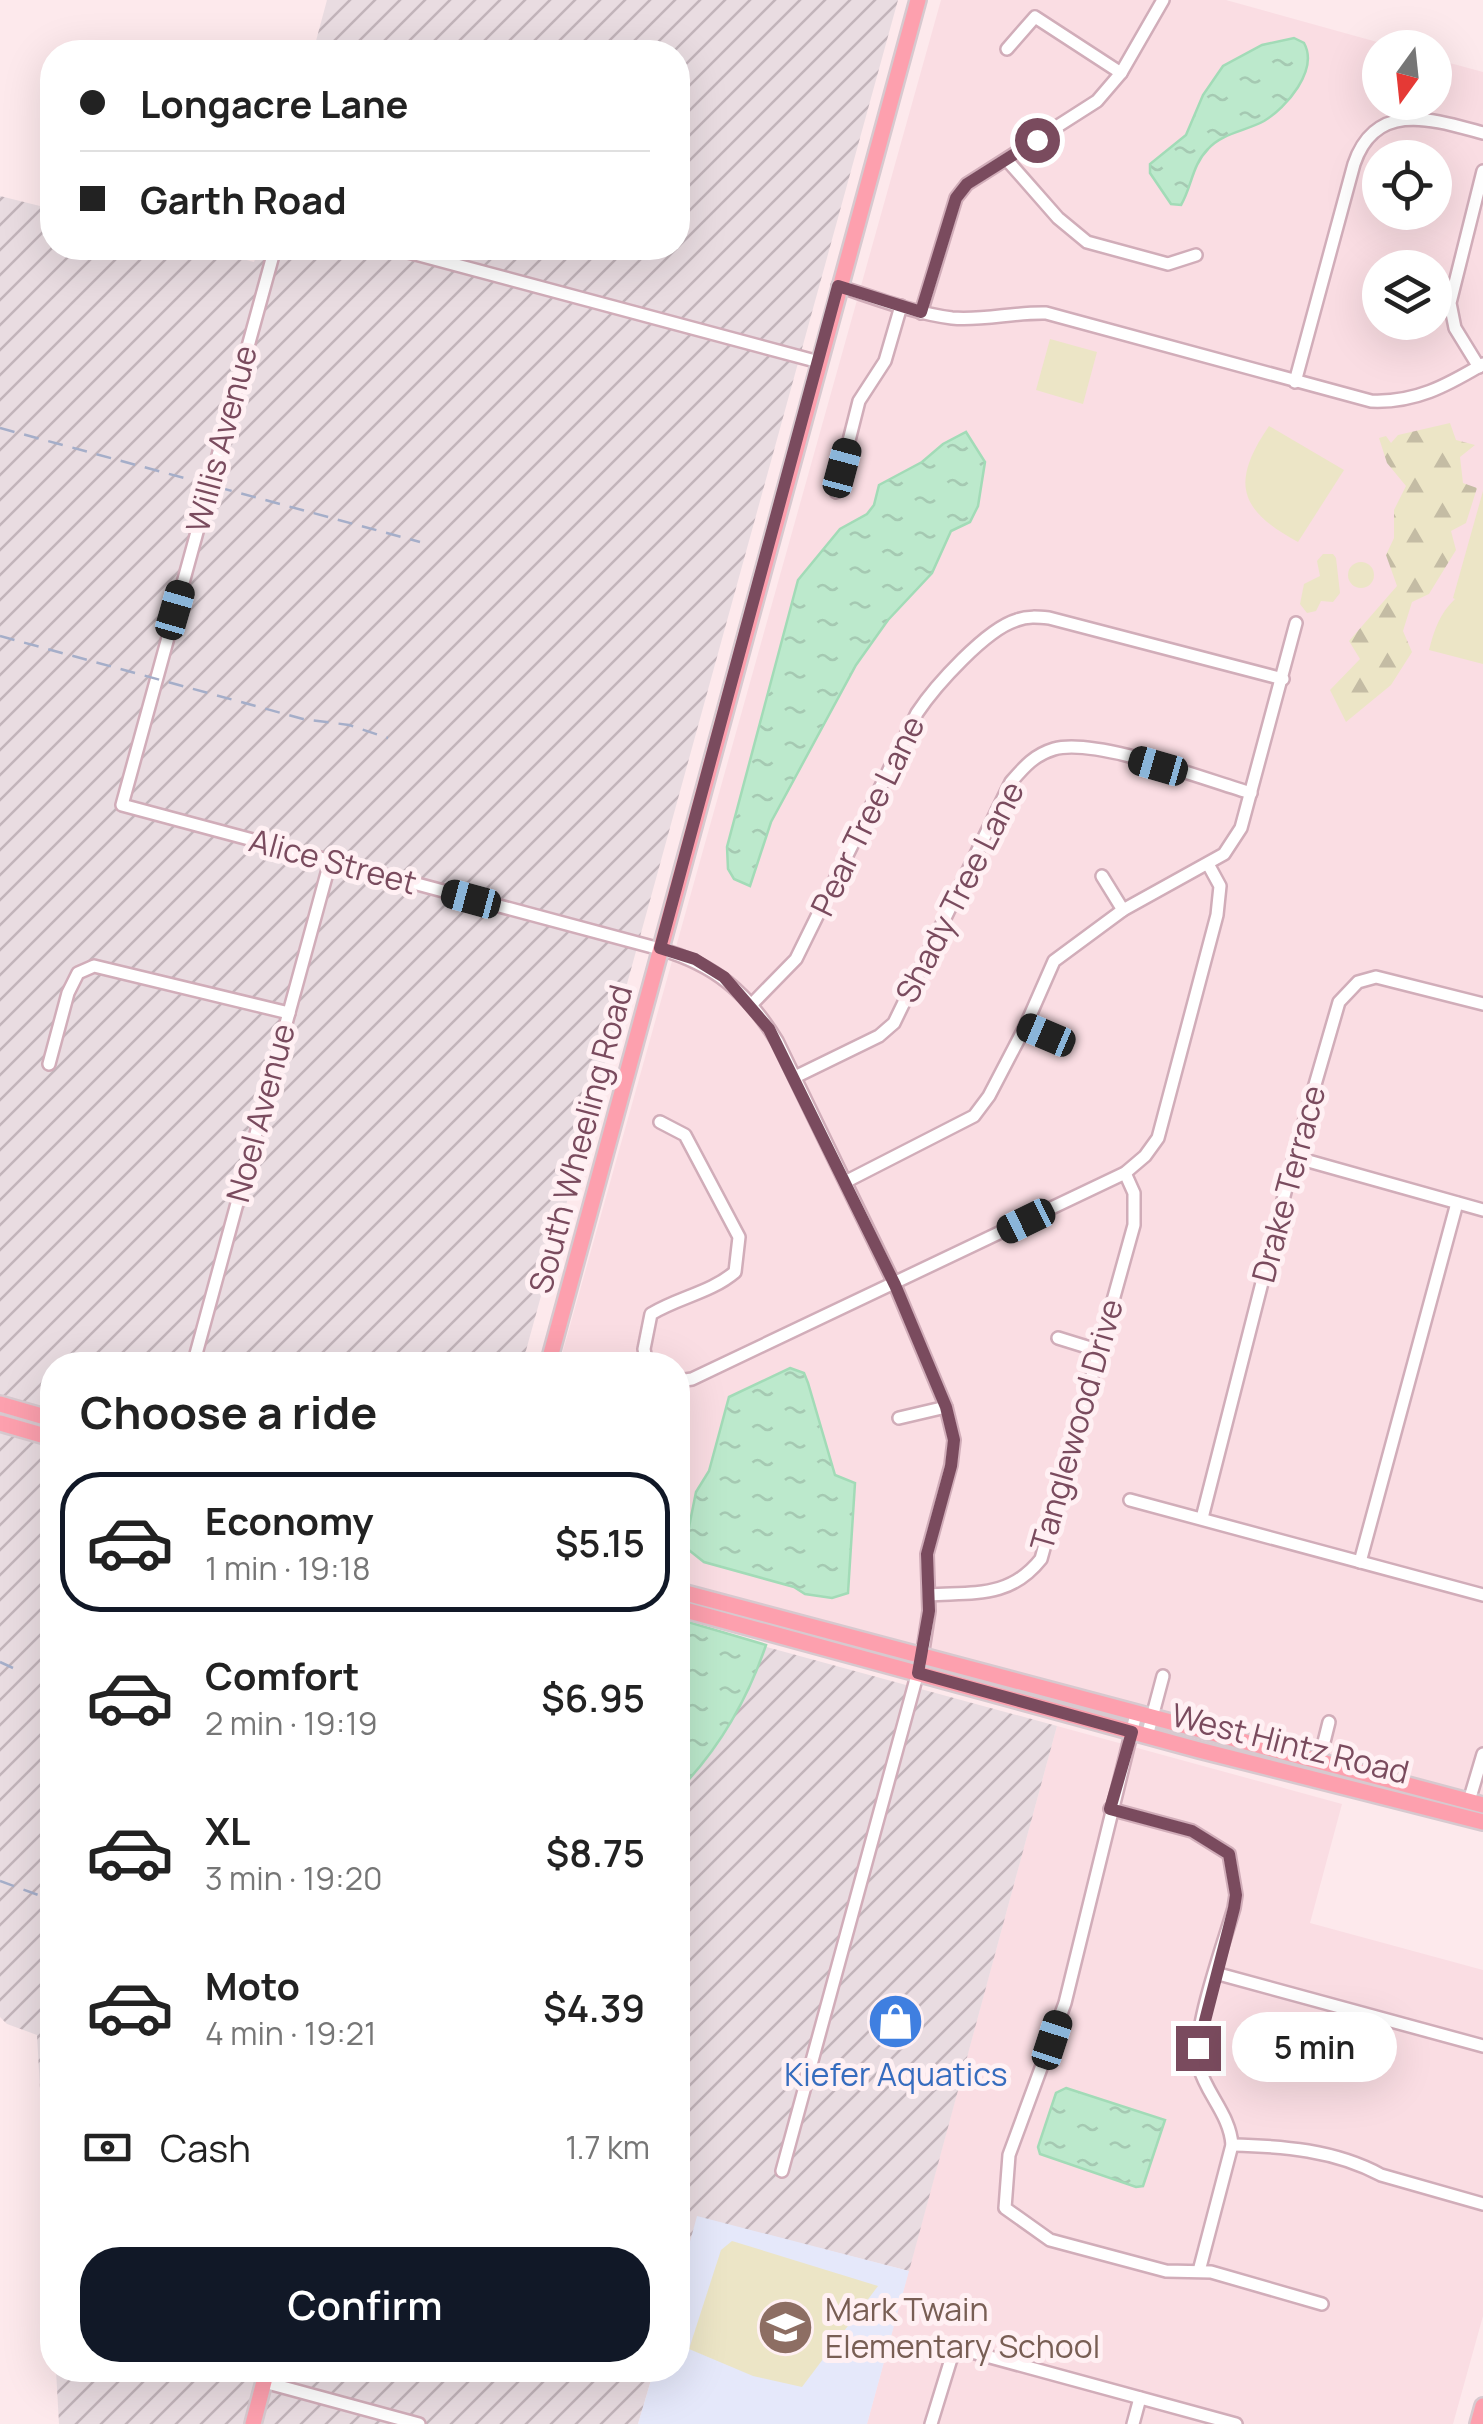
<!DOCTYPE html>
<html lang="en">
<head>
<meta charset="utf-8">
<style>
	body { margin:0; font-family:Manrope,sans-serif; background:#f2f2f2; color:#222; height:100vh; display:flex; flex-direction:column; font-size:38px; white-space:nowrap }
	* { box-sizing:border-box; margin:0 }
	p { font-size:32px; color:#767676 }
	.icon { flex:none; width:55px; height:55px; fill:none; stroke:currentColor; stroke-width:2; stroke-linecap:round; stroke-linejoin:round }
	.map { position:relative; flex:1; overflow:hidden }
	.sheet { position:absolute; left:40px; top:1352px; width:650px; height:1030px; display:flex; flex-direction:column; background:#fff; border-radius:40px; box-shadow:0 10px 40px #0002 }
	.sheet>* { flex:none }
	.guide { position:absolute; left:40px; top:40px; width:650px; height:220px; border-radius:40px; box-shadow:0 10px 40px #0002; display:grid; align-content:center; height:220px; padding:0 40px; background:#fff }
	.needle { width:65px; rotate:195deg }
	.buttons { position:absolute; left:1362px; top:30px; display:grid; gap:20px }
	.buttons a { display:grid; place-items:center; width:90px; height:90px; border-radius:50%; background:#fff; box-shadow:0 10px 40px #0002; font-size:50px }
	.end { position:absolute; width:45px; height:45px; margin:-22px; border:12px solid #7a4b5e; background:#fff; box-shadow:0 0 0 5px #fff }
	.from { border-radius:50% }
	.bubble { position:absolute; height:70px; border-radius:35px; background:#fff; box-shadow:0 10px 40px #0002; font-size:32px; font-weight:600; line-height:70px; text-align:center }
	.car { position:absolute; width:30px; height:60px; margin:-30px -15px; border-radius:12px; box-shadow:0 0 8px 2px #0007; background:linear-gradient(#222 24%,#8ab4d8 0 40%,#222 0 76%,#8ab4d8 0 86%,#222 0) }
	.guide b { display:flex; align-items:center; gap:35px; height:95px; font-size:38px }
	.guide b+b { border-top:2px solid #e0e0e0 }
	.guide i { width:25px; height:25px; background:#222 }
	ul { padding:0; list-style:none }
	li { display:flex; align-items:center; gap:30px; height:140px; margin:0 20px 15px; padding:0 20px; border:5px solid transparent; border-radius:40px }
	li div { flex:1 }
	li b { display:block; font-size:38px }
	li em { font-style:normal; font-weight:600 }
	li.active { border-color:#111827 }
	li>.icon { width:90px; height:90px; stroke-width:1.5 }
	h2 { padding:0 40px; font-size:45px; line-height:120px }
	.pay { display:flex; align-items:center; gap:25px; height:110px; padding:0 40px; font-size:38px }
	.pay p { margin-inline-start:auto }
	.action { display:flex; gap:20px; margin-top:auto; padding:20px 40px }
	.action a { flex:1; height:115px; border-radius:40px; background:#111827; color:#fff; font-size:40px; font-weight:600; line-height:115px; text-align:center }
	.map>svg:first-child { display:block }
	.residential { fill:#fadde3; fill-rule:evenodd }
	.industrial { fill:url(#industrial-furrows) }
	.education { fill:#e5e8fa }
	.forest { fill:url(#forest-firs) }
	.green { fill:#ece5c6 }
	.water { fill:url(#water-ripples); stroke:#a2dbb7; stroke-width:2.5 }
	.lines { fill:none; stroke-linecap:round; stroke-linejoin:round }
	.minor-casing { stroke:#d1adb9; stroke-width:16 }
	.major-casing { stroke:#d7c9cf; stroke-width:20 }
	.minor { stroke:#fff; stroke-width:11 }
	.major { stroke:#fda0ae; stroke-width:15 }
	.rail { stroke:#a5aec9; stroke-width:2.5; stroke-dasharray:15 10; stroke-linecap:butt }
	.route { stroke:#7a4b5e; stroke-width:12 }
	.labels { text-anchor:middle; stroke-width:10; stroke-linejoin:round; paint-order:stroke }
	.street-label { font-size:32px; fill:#7a4b5e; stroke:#fff0f3 }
	.shop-label { font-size:32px; fill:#366cbe; stroke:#fff0f3 }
	.education-label { font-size:32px; fill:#785e54; stroke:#fff0f3; text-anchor:start }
</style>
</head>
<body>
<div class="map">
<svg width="1483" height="2424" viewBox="0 0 1483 2424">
	<defs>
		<pattern id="industrial-furrows" width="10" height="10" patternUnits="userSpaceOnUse" patternTransform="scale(2.5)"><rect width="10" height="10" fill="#e9dce1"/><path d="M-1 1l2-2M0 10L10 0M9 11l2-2" fill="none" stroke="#c2b4ba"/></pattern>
		<pattern id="forest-firs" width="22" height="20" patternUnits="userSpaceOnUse" patternTransform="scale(2.5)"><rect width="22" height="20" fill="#ece5c6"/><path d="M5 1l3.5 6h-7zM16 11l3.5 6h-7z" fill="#c4bca4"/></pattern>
		<pattern id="water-ripples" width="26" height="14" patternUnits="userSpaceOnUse" patternTransform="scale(2.5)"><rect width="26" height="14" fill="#bce9cc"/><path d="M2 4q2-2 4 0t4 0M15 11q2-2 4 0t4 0" fill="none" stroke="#a5c9b2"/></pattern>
	</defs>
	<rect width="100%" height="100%" fill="#fde9ec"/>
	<g class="residential">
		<path d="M 941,0 L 1226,0 L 1395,47 L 1380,48 L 1380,102 L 1435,102 L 1435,59 L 1483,72 L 1483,1800 L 678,1588 L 678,1365 L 559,1365 ZM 1380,158 L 1435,158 L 1435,212 L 1380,212 ZM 1380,268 L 1435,268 L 1435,322 L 1380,322 Z"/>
		<path d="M 1057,1726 L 1342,1804 L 1310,1923 L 1483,1970 L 1483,2316 L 1453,2424 L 867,2424 Z"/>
	</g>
	<g class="industrial">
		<path d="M 327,0 L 898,0 L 522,1365 L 52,1365 L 52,2305 L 37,2035 L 7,2024 L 0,2017 L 0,196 L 52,209 L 52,248 L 200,248 L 254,262 L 259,248 L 678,248 L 678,52 L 313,52 Z"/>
		<path d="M 678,1623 L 1057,1726 L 909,2271 L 698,2217 L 678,2286 Z"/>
		<path d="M 56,2370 L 654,2370 L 638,2424 L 59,2424 Z"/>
	</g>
	<path class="education" d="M 697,2216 L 909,2271 L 867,2424 L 638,2424 L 654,2370 L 678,2370 L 678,2286 Z"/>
	<path class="forest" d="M 1450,423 L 1456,440 L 1475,445 L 1460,457 L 1463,483 L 1477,488 L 1466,523 L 1451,531 L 1456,550 L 1429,594 L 1412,602 L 1403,631 L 1412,652 L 1391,685 L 1346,722 L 1330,690 L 1360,659 L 1349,641 L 1397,586 L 1386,555 L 1394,538 L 1394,510 L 1406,486 L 1387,463 L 1379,438 L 1386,436 L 1391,443 L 1398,435 Z"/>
	<g class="green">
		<path d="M 1050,339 L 1097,352 L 1083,404 L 1036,390 Z"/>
		<path d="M 1269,426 L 1344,470 L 1298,542 C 1239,510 1230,483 1269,426 Z"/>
		<path d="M 1483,491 L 1483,664 L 1429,650 C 1434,630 1440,613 1455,599 L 1453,598 Z"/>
		<path d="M 1323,554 L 1333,554 L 1336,558 L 1340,593 L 1333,602 L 1321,601 L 1316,611 L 1307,613 L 1300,604 L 1304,584 L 1320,576 L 1317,561 Z"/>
		<circle cx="1361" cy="575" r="13"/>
		<path d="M 732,2241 L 878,2286 L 802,2387 L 753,2376 L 689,2349 L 721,2250 Z"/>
	</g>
	<g class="water">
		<path d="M 1294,38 L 1304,43 C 1319,70 1286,108 1264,121 C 1246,131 1222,133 1208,149 C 1192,165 1192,186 1181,205 L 1171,204 L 1150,173 L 1150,164 L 1186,135 L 1203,95 L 1223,66 L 1262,45 Z"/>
		<path d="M 966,432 L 985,462 L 978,506 L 970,522 L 951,531 L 932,573 L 888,620 L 856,665 L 771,822 L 750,886 L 734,879 L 728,869 L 727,847 L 798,580 L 840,529 L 867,514 L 874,505 L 879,485 L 922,462 L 943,444 Z"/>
		<path d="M 790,1368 L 804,1373 L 808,1383 L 835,1475 L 855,1483 L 848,1593 L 832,1598 L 805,1594 L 794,1587 L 704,1562 L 685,1547 L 696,1492 L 709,1471 L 729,1397 Z"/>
		<path d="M 678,1619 L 766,1645 C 747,1701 719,1749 678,1791 Z"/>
		<path d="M 1066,2088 L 1165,2120 L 1143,2186 L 1136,2187 L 1040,2154 L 1038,2147 L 1056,2093 Z"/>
	</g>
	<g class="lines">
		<defs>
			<g id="minor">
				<path d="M 1007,49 L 1035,17 L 1121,73"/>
				<path d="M 1007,160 L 1058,218 L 1087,242 L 1168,264 L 1196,255"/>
				<path d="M 275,248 L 122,805 L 660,949 C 715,965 747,992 777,1041 L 895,1285 L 946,1407 L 954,1440 L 951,1465 L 927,1554 L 929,1611 L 922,1657 L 782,2171"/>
				<path d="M 393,248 L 819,362"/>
				<path d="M 838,286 C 875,298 913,313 952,318 C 983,321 1014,312 1046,313 L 1371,401 C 1415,403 1446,386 1483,364"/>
				<path d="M 921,313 L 956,198 L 967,184 L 1097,101 L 1121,73 L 1163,0"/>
				<path d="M 1479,367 L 1455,328 L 1450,303 L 1483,171"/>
				<path d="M 1295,382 L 1354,164 C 1376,99 1435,120 1483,133"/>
				<path d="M 836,492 L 859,401 L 885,361 L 901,306"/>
				<path d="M 1102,876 L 1123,910"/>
				<path d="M 751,1005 L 796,959 L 917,713 C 935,686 986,629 1017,620 C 1027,616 1038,617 1049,618 L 1283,679"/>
				<path d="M 1025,1027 L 1066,1044"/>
				<path d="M 49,1064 L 68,993 L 78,973 L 94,966 L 289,1013"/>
				<path d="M 795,1077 L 879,1036 L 894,1023 L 1011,782 C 1024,767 1034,755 1054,749 C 1095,737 1206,780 1251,793"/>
				<path d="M 1294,1157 L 1483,1210"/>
				<path d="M 847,1181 L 974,1116 L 989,1096 L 1025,1027 L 1054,961 L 1123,910 L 1224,854 L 1241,828 L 1296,623"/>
				<path d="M 1058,1338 L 1100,1351"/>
				<path d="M 193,1365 L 330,862"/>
				<path d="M 647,1365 L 644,1349 L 651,1314 C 679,1297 710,1293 735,1272 L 739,1237 L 685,1135 L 660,1122"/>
				<path d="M 678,1381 L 692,1379 L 1125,1173 L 1145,1156 L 1158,1138 L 1217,915 L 1220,886 L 1208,864"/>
				<path d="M 899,1418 L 946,1407"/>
				<path d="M 1130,1500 L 1483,1595"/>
				<path d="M 1202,1518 L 1294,1157 L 1339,1002 L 1358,982 L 1376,977 L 1483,1004"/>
				<path d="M 1360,1562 L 1457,1203"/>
				<path d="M 929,1595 C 975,1592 1010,1598 1041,1559 L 1134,1225 L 1134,1193 L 1125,1173"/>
				<path d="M 1136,1714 L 1065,2003 L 1009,2155 L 1005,2208 L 1050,2240 L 1166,2271 L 1211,2272 L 1322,2304"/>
				<path d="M 1147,1736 L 1163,1676"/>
				<path d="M 1319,1762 L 1329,1722"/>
				<path d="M 1469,1801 L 1483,1754"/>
				<path d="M 1110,1809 L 1192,1831 L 1229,1854 L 1236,1895 L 1234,1908 C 1224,1943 1190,2035 1199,2067 C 1207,2095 1230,2115 1232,2145 L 1199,2271"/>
				<path d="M 1215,1973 L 1483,2046"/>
				<path d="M 1232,2145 C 1282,2146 1335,2150 1381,2175 L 1483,2204"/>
				<path d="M 264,2382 L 419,2424"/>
				<path d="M 931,2424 L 951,2359 L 958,2352 L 968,2351 L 1236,2424"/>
				<path d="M 1133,2424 L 1140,2398"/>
			</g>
			<g id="major">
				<path d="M 548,1365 L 918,0"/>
				<path d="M 0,1404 L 52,1419"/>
				<path d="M 0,1423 L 52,1438"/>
				<path d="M 678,1591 L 1483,1805"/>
				<path d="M 678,1608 L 1199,1750 L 1483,1822"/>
				<path d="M 253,2424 L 267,2370"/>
				<path d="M 1478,2424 L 1483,2406"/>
			</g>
		</defs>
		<use href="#minor" class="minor-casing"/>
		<use href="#major" class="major-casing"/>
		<use href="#minor" class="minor"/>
		<use href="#major" class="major"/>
		<g class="rail">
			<path d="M 0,428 L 420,542"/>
			<path d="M 0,636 L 303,719 L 349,725 L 388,738"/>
			<path d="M 0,1662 L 13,1668"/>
			<path d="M 0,1881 L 52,1900"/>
		</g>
	</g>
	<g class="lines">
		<path class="route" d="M 1037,140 L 967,184 L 956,198 L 921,312 L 838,286 L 660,948 L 695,959 L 724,977 L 769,1029 L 895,1285 L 946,1407 L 954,1440 L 951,1466 L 927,1554 L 929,1611 L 918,1673 L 1132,1732 L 1110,1809 L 1192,1831 L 1229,1854 L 1236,1895 L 1234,1908 L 1198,2048"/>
	</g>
	<defs>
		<symbol id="shop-disc" viewBox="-11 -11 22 22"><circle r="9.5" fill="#3f7fe0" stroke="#fff0f3"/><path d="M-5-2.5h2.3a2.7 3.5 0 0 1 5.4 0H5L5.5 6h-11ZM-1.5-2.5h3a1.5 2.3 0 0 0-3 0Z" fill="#fff"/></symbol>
		<symbol id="school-disc" viewBox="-11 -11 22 22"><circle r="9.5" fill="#8d6e63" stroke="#fff0f3"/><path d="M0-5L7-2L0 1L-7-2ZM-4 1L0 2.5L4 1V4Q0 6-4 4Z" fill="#fff"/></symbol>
	</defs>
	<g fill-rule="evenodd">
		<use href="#shop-disc" x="864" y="1990" width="63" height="63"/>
		<use href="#school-disc" x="754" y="2296" width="63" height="63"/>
	</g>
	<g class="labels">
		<g class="street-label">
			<text transform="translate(222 439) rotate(-75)" y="11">Willis Avenue</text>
			<text transform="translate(868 816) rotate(-64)" y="11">Pear Tree Lane</text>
			<text transform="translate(333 862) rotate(15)" y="11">Alice Street</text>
			<text transform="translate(960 892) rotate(-63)" y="11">Shady Tree Lane</text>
			<text transform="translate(261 1113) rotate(-75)" y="11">Noel Avenue</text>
			<text transform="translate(581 1139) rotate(-75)" y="11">South Wheeling Road</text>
			<text transform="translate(1289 1184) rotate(-75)" y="11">Drake Terrace</text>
			<text transform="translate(1077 1425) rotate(-74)" y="11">Tanglewood Drive</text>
			<text transform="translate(1290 1744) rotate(14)" y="11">West Hintz Road</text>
		</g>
		<g class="shop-label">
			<text x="896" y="2086">Kiefer Aquatics</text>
		</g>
		<g class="education-label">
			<text x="825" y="2321">Mark Twain<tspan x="825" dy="37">Elementary School</tspan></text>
		</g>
	</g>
</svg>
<div class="buttons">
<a><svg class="needle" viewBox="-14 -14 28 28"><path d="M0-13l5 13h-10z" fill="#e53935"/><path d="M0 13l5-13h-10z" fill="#767676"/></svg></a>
<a><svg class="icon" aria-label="locate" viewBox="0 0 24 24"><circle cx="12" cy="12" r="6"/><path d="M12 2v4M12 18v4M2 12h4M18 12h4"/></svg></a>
<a><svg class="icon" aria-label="layers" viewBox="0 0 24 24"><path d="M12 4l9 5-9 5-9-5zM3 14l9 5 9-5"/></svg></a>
</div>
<i class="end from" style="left:1037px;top:140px"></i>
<i class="end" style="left:1198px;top:2048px"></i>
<div class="bubble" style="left:1232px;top:2012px;width:165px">5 min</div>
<i class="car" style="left:842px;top:468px;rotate:15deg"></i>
<i class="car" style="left:175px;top:610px;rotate:16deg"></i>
<i class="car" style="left:1158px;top:766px;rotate:286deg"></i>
<i class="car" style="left:471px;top:899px;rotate:285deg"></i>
<i class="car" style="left:1046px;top:1035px;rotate:293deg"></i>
<i class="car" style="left:1026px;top:1221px;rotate:244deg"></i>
<i class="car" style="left:1052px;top:2040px;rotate:18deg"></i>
<div class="guide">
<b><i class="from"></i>Longacre Lane</b>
<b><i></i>Garth Road</b>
</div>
<section class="sheet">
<h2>Choose a ride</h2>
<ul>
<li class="active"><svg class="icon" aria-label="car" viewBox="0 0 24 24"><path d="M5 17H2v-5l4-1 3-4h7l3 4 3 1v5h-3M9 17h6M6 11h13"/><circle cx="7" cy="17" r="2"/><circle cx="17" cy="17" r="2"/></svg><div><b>Economy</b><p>1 min · 19:18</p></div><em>$5.15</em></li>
<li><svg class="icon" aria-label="car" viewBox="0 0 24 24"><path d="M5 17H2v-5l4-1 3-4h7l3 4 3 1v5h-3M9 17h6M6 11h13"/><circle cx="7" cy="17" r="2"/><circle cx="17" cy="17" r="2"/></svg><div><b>Comfort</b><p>2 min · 19:19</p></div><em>$6.95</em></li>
<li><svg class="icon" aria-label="car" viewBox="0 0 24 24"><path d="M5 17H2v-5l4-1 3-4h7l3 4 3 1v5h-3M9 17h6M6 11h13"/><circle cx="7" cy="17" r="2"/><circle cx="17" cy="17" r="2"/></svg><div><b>XL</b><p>3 min · 19:20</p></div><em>$8.75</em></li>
<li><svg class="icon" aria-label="car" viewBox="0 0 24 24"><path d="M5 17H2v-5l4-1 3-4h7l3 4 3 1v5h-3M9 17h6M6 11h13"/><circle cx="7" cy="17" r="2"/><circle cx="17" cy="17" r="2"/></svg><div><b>Moto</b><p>4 min · 19:21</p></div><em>$4.39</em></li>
</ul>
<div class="pay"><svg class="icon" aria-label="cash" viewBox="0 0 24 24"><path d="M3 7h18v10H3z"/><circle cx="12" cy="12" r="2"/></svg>Cash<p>1.7 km</p></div>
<div class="action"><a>Confirm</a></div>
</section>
</div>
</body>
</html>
